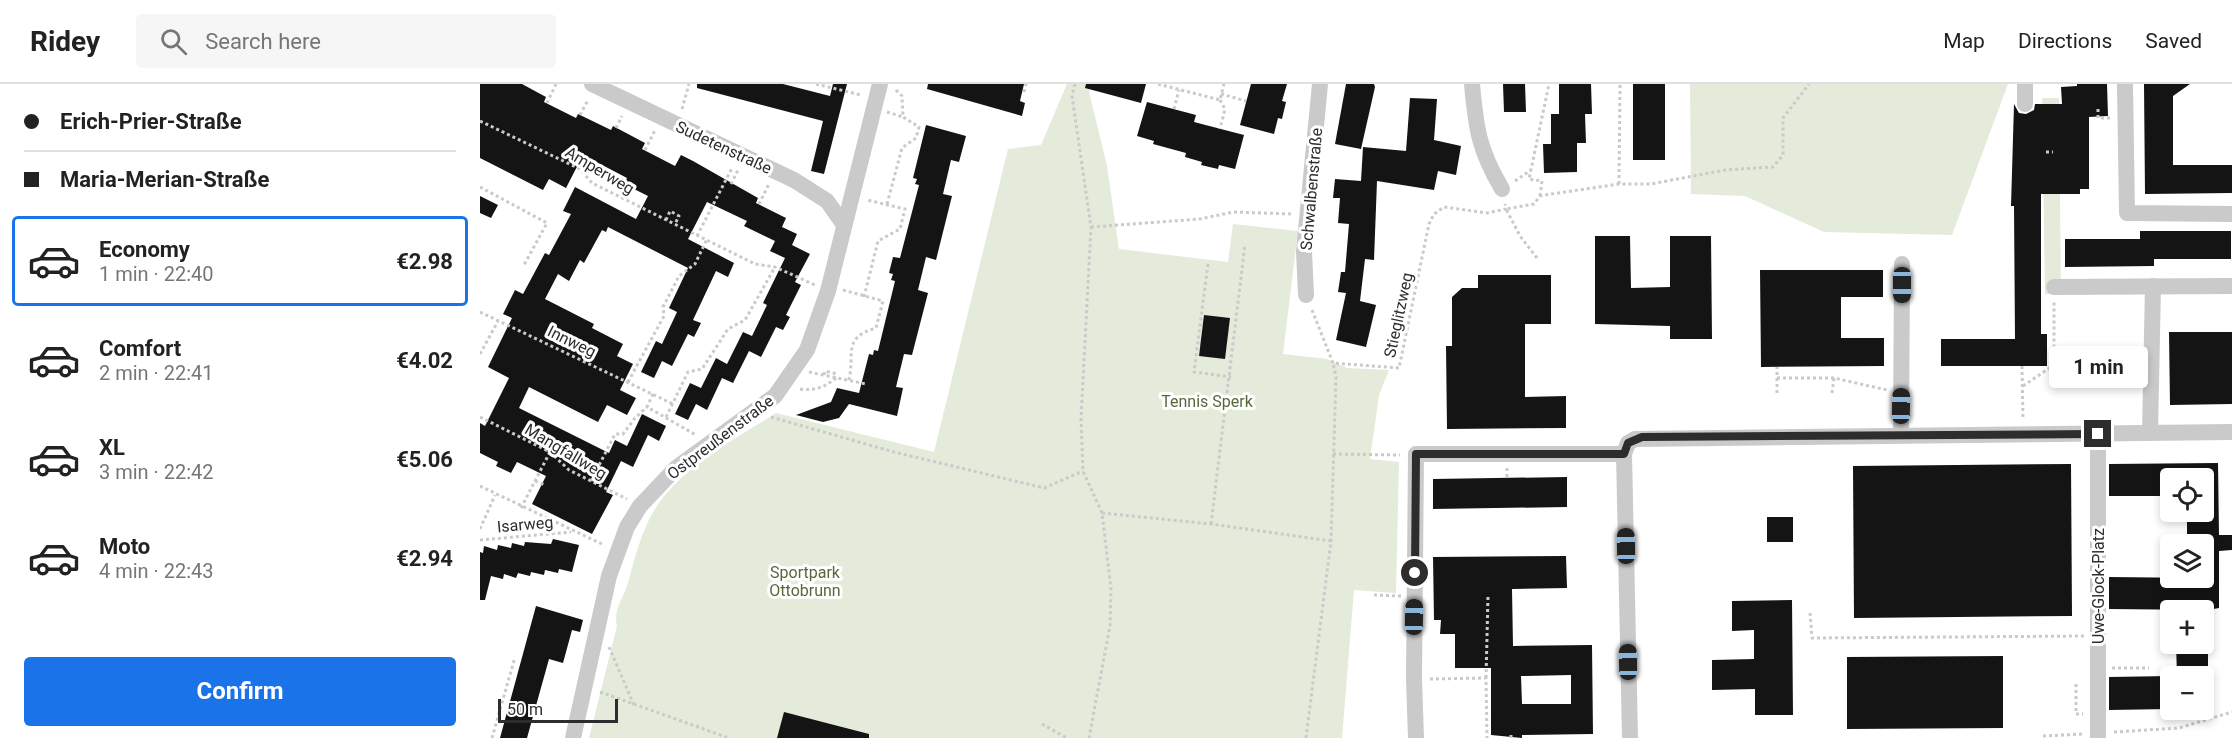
<!DOCTYPE html>
<html lang="en">
<head>
<meta charset="utf-8">
<style>
	body { margin:0; font-family:Roboto,sans-serif; background:#f6f6f6; color:#222; height:100vh; display:flex; flex-direction:column; font-size:22px; white-space:nowrap }
	* { box-sizing:border-box; margin:0 }
	p { font-size:20px; color:#767676 }
	.icon { flex:none; width:33px; height:33px; fill:none; stroke:currentColor; stroke-width:2; stroke-linecap:round; stroke-linejoin:round }
	.map { position:relative; flex:1; overflow:hidden }
	.side { display:flex; flex-direction:column; background:#fff; width:480px }
	.side>* { flex:none }
	.hud { display:grid; align-content:center; height:132px; padding:0 24px; background:#fff }
	.controls { position:absolute; left:1680px; top:384px; display:grid; gap:12px }
	.controls a { display:grid; place-items:center; width:54px; height:54px; border-radius:6px; background:#fff; box-shadow:0 3px 9px #0003; font-size:30px }
	.scale { position:absolute; left:18px; bottom:15px; width:120px; box-sizing:border-box; padding-left:6px; border:3px solid #2d2d2d; border-top:0; font-size:16px; line-height:21px; white-space:nowrap; color:#2d2d2d; -webkit-text-stroke:4px #fff; paint-order:stroke }
	.end { position:absolute; width:27px; height:27px; margin:-14px; border:8px solid #2d2d2d; background:#fff; box-shadow:0 0 0 3px #fff }
	.from { border-radius:50% }
	.bubble { position:absolute; height:42px; border-radius:6px; background:#fff; box-shadow:0 3px 9px #0003; font-size:20px; font-weight:700; line-height:42px; text-align:center }
	.car { position:absolute; width:18px; height:36px; margin:-18px -9px; border-radius:8px; box-shadow:0 0 4px 2px #0007; background:linear-gradient(#222 24%,#8ab4d8 0 40%,#222 0 76%,#8ab4d8 0 86%,#222 0) }
	.hud b { display:flex; align-items:center; gap:21px; height:57px; font-size:22px }
	.hud b+b { border-top:2px solid #e0e0e0 }
	.hud i { width:15px; height:15px; background:#222 }
	ul { padding:0; list-style:none }
	li { display:flex; align-items:center; gap:18px; height:90px; margin:0 12px 9px; padding:0 12px; border:3px solid transparent; border-radius:6px }
	li div { flex:1 }
	li b { display:block; font-size:22px }
	li em { font-style:normal; font-weight:700 }
	li.on { border-color:#1a73e8 }
	li>.icon { width:54px; height:54px; stroke-width:1.5 }
	.action { display:flex; gap:12px; margin-top:auto; padding:12px 24px }
	.action a { flex:1; height:69px; border-radius:6px; background:#1a73e8; color:#fff; font-size:24px; font-weight:700; line-height:69px; text-align:center }
	header { display:flex; align-items:center; gap:36px; box-sizing:border-box; height:84px; padding:0 30px; background:#fff; border-bottom:2px solid #e0e0e0 }
	header strong { font-size:28px }
	nav { display:flex; gap:33px; margin-inline-start:auto; font-size:21px }
	.search { width:420px; height:54px; background:#f6f6f6; display:flex; align-items:center; gap:15px; box-sizing:border-box; padding:0 21px; border-radius:6px; color:#767676; font-size:22px }
	main { display:flex; flex:1; min-height:0 }
	.map>svg:first-child { display:block }
	.green { fill:#e4ebda }
	.building { fill:#141414; fill-rule:evenodd }
	.lines { fill:none; stroke-linecap:round; stroke-linejoin:round }
	.path { stroke:#cacaca; stroke-width:3; stroke-dasharray:3 3; stroke-linecap:butt }
	.minor { stroke:#cacaca; stroke-width:16 }
	.route { stroke:#2d2d2d; stroke-width:8 }
	.labels { text-anchor:middle; stroke-width:6; stroke-linejoin:round; paint-order:stroke }
	.street-label { font-size:16px; fill:#2d2d2d; stroke:#fff }
	.park-label { font-size:16px; fill:#53693a; stroke:#fff }
</style>
</head>
<body>
<header>
<strong>Ridey</strong>
<div class="search"><svg class="icon" aria-label="search" viewBox="0 0 24 24"><circle cx="10" cy="10" r="6"/><path d="M15 15l6 6"/></svg>Search here</div>
<nav><a>Map</a><a>Directions</a><a>Saved</a></nav>
</header>
<main>
<section class="side">
<div class="hud">
<b><i class="from"></i>Erich-Prier-Straße</b>
<b><i></i>Maria-Merian-Straße</b>
</div>
<ul>
<li class="on"><svg class="icon" aria-label="car" viewBox="0 0 24 24"><path d="M5 17H2v-5l4-1 3-4h7l3 4 3 1v5h-3M9 17h6M6 11h13"/><circle cx="7" cy="17" r="2"/><circle cx="17" cy="17" r="2"/></svg><div><b>Economy</b><p>1 min · 22:40</p></div><em>€2.98</em></li>
<li><svg class="icon" aria-label="car" viewBox="0 0 24 24"><path d="M5 17H2v-5l4-1 3-4h7l3 4 3 1v5h-3M9 17h6M6 11h13"/><circle cx="7" cy="17" r="2"/><circle cx="17" cy="17" r="2"/></svg><div><b>Comfort</b><p>2 min · 22:41</p></div><em>€4.02</em></li>
<li><svg class="icon" aria-label="car" viewBox="0 0 24 24"><path d="M5 17H2v-5l4-1 3-4h7l3 4 3 1v5h-3M9 17h6M6 11h13"/><circle cx="7" cy="17" r="2"/><circle cx="17" cy="17" r="2"/></svg><div><b>XL</b><p>3 min · 22:42</p></div><em>€5.06</em></li>
<li><svg class="icon" aria-label="car" viewBox="0 0 24 24"><path d="M5 17H2v-5l4-1 3-4h7l3 4 3 1v5h-3M9 17h6M6 11h13"/><circle cx="7" cy="17" r="2"/><circle cx="17" cy="17" r="2"/></svg><div><b>Moto</b><p>4 min · 22:43</p></div><em>€2.94</em></li>
</ul>
<div class="action"><a>Confirm</a></div>
</section>
<div class="map">
<svg width="1752" height="654" viewBox="0 0 1752 654">
	<rect width="100%" height="100%" fill="#fff"/>
	<g class="green">
		<path d="M 587,0 L 611,0 L 609,8 L 627,82 L 639,165 L 748,178 L 753,140 L 818,147 L 803,270 L 847,275 L 867,284 L 909,286 L 899,311 L 890,375 L 919,378 L 916,509 L 874,506 L 862,654 L 109,654 L 137,542 C 133,524 144,514 148,499 C 155,473 162,444 177,422 C 206,380 254,356 296,329 L 454,368 L 528,65 L 561,61 Z"/>
		<path d="M 1210,0 L 1528,0 L 1472,151 L 1344,148 L 1265,112 L 1211,110 Z"/>
		<path d="M 1562,14 L 1579,14 L 1581,210 L 1565,210 Z"/>
	</g>
	<g class="building">
		<path d="M 0,0 L 42,0 L 66,13 L 64,18 L 96,34 L 98,30 L 131,46 L 133,42 L 165,59 L 162,65 L 195,82 L 201,71 L 213,77 L 278,114 L 276,119 L 306,134 L 302,143 L 317,150 L 312,161 L 330,170 L 315,198 L 321,201 L 306,231 L 310,233 L 303,246 L 296,243 L 281,273 L 269,267 L 253,299 L 242,294 L 227,326 L 216,320 L 208,336 L 195,330 L 210,299 L 221,304 L 236,274 L 247,280 L 263,248 L 272,252 L 287,221 L 283,219 L 305,174 L 290,167 L 295,157 L 264,142 L 267,137 L 227,118 L 208,155 L 254,179 L 248,193 L 236,187 L 213,236 L 221,239 L 214,253 L 208,250 L 192,282 L 182,277 L 174,294 L 161,288 L 176,257 L 182,260 L 197,228 L 189,224 L 208,184 L 128,143 L 126,148 L 122,146 L 104,179 L 100,176 L 89,197 L 78,190 L 65,215 L 114,240 L 112,244 L 143,260 L 137,272 L 153,280 L 140,306 L 156,314 L 147,331 L 127,321 L 118,338 L 49,303 L 39,324 L 129,369 L 135,356 L 147,362 L 162,330 L 186,342 L 179,357 L 168,351 L 153,383 L 141,377 L 126,408 L 133,411 L 112,450 L 52,420 L 66,392 L 37,378 L 31,389 L 16,382 L 18,378 L 0,369 L 0,339 L 5,342 L 29,294 L 8,283 L 32,234 L 23,230 L 35,206 L 43,210 L 65,169 L 69,171 L 91,130 L 83,127 L 95,103 L 156,135 L 168,112 L 144,100 L 147,94 L 103,71 L 86,104 L 69,95 L 63,106 L 0,74 Z"/>
		<path d="M 217,0 L 303,0 L 350,12 L 353,0 L 367,0 L 344,90 L 331,87 L 343,37 L 217,4 Z"/>
		<path d="M 448,0 L 544,0 L 540,17 L 545,19 L 542,32 L 447,5 Z"/>
		<path d="M 606,0 L 666,0 L 661,19 L 605,4 Z"/>
		<path d="M 771,0 L 807,0 L 802,17 L 806,18 L 802,35 L 798,34 L 794,50 L 760,41 Z"/>
		<path d="M 866,0 L 894,0 L 895,3 L 881,65 L 855,60 Z"/>
		<path d="M 1023,0 L 1045,0 L 1046,28 L 1024,28 Z"/>
		<path d="M 1079,0 L 1111,0 L 1112,30 L 1105,30 L 1106,59 L 1097,59 L 1097,88 L 1064,89 L 1063,60 L 1071,60 L 1071,30 L 1079,30 Z"/>
		<rect x="1153" y="0" width="32" height="76"/>
		<path d="M 1597,0 L 1627,0 L 1628,32 L 1609,33 L 1609,105 L 1600,105 L 1600,110 L 1561,110 L 1561,250 L 1567,250 L 1567,282 L 1461,282 L 1461,255 L 1535,255 L 1534,122 L 1531,122 L 1534,20 L 1539,29 L 1546,30 L 1554,26 L 1555,20 L 1582,20 L 1581,3 L 1597,2 Z"/>
		<path d="M 1664,0 L 1710,0 L 1693,12 L 1693,81 L 1752,81 L 1752,109 L 1665,110 Z"/>
		<path d="M 930,14 L 957,15 L 954,56 L 981,62 L 976,91 L 958,87 L 954,106 L 897,97 L 894,176 L 885,175 L 880,217 L 896,221 L 886,263 L 856,256 L 866,209 L 858,208 L 861,188 L 865,188 L 869,140 L 858,139 L 860,114 L 853,114 L 855,95 L 881,97 L 883,63 L 926,67 Z"/>
		<path d="M 667,18 L 716,31 L 714,38 L 764,51 L 755,85 L 739,81 L 738,85 L 721,81 L 722,78 L 705,73 L 706,69 L 673,60 L 674,57 L 657,52 Z"/>
		<path d="M 446,41 L 486,52 L 479,78 L 471,76 L 463,110 L 472,112 L 456,176 L 446,173 L 438,206 L 448,209 L 432,271 L 424,270 L 416,303 L 423,304 L 417,332 L 369,320 L 359,334 L 343,338 L 316,331 L 351,318 L 357,304 L 379,309 L 389,270 L 393,271 L 394,266 L 398,267 L 415,197 L 411,196 L 413,190 L 409,189 L 413,173 L 420,174 L 439,101 L 435,100 L 437,95 L 433,94 Z"/>
		<path d="M 0,112 L 18,121 L 11,134 L 0,129 Z"/>
		<path d="M 1660,147 L 1751,147 L 1751,175 L 1674,175 L 1674,182 L 1585,183 L 1585,155 L 1660,155 Z"/>
		<path d="M 1115,152 L 1150,152 L 1151,204 L 1190,203 L 1190,152 L 1231,152 L 1232,255 L 1190,255 L 1190,242 L 1115,240 Z"/>
		<path d="M 1280,186 L 1403,186 L 1403,213 L 1361,213 L 1361,254 L 1404,254 L 1404,282 L 1281,283 Z"/>
		<path d="M 998,191 L 1071,191 L 1071,240 L 1045,240 L 1045,313 L 1086,312 L 1086,344 L 967,345 L 966,262 L 972,262 L 972,213 L 982,204 L 998,204 Z"/>
		<path d="M 724,231 L 750,234 L 745,275 L 719,272 Z"/>
		<path d="M 1689,248 L 1752,248 L 1752,320 L 1690,321 Z"/>
		<path d="M 1738,379 L 1739,451 L 1752,451 L 1752,466 L 1739,467 L 1739,524 L 1728,526 L 1629,525 L 1629,493 L 1724,494 L 1724,460 L 1707,460 L 1707,428 L 1724,428 L 1724,394 L 1690,394 L 1690,412 L 1629,412 L 1629,380 Z"/>
		<path d="M 1591,380 L 1592,532 L 1374,534 L 1373,382 Z"/>
		<path d="M 1087,393 L 1087,423 L 953,425 L 953,395 Z"/>
		<rect x="1287" y="433" width="26" height="25"/>
		<path d="M 73,455 L 99,461 L 92,488 L 79,485 L 78,489 L 65,486 L 64,491 L 51,488 L 50,492 L 38,489 L 36,494 L 24,490 L 23,495 L 11,492 L 5,516 L 0,516 L 0,468 L 3,469 L 4,462 L 17,466 L 18,461 L 31,464 L 32,459 L 44,462 L 45,458 L 71,460 Z"/>
		<path d="M 1086,472 L 1087,504 L 1032,505 L 1033,562 L 1112,561 L 1113,650 L 1042,651 L 1042,654 L 1011,651 L 1011,584 L 975,584 L 975,550 L 960,550 L 961,536 L 954,536 L 953,473 ZM 1091,591 L 1091,620 L 1042,620 L 1041,592 Z"/>
		<path d="M 1312,516 L 1313,631 L 1275,631 L 1275,605 L 1232,606 L 1232,576 L 1274,575 L 1274,546 L 1252,547 L 1252,517 Z"/>
		<path d="M 56,522 L 103,536 L 100,548 L 92,546 L 83,579 L 69,575 L 47,654 L 20,654 Z"/>
		<path d="M 1696,560 L 1728,560 L 1728,592 L 1697,592 Z"/>
		<path d="M 1523,572 L 1523,644 L 1367,645 L 1367,573 Z"/>
		<path d="M 1690,592 L 1690,625 L 1629,626 L 1629,593 Z"/>
		<path d="M 304,628 L 389,650 L 389,654 L 297,654 Z"/>
	</g>
	<g class="lines">
		<g class="path">
			<path d="M 336,0 L 381,11"/>
			<path d="M 595,0 L 592,12 L 611,143 L 601,334 L 603,387 L 622,429 L 631,505 L 630,542 L 609,654"/>
			<path d="M 678,0 L 740,16 L 744,0"/>
			<path d="M 544,8 L 546,0"/>
			<path d="M 741,10 L 766,17"/>
			<path d="M 740,16 L 745,25 L 740,45"/>
			<path d="M 67,19 L 76,0"/>
			<path d="M 202,25 L 209,0"/>
			<path d="M 694,25 L 699,6"/>
			<path d="M 1618,25 L 1618,34 L 1631,34"/>
			<path d="M 407,28 L 423,33"/>
			<path d="M 100,31 L 108,16"/>
			<path d="M 0,37 L 100,85 L 112,99 L 275,180 L 295,183 L 335,201"/>
			<path d="M 136,44 L 142,32"/>
			<path d="M 165,66 L 175,46"/>
			<path d="M 1566,68 L 1573,68"/>
			<path d="M 1035,97 L 1051,86"/>
			<path d="M 251,100 L 258,86"/>
			<path d="M 1139,100 L 1140,0"/>
			<path d="M 0,103 L 67,139 L 44,181"/>
			<path d="M 1060,112 L 1062,97 L 1049,95 L 1069,0"/>
			<path d="M 279,120 L 289,100"/>
			<path d="M 407,120 L 422,64 L 436,54 L 439,43 L 423,33 L 422,12 L 415,5"/>
			<path d="M 186,136 L 190,127 L 199,132 L 195,140"/>
			<path d="M 611,143 L 720,135 L 753,128 L 812,130"/>
			<path d="M 217,152 L 252,84"/>
			<path d="M 1057,174 L 1040,152 L 1026,125 L 1054,120 L 1060,112 L 1065,111 L 1139,100 L 1171,100 L 1245,86 L 1293,83 L 1303,71 L 1303,34 L 1329,0"/>
			<path d="M 728,180 L 714,288 L 751,293"/>
			<path d="M 363,206 L 403,217 L 396,244 C 362,254 375,269 369,296"/>
			<path d="M 384,213 L 398,157 L 420,145 L 425,125 L 387,116"/>
			<path d="M 832,226 L 853,279 L 919,284 L 949,140 L 954,130 L 964,123 L 1007,129 L 1026,125 L 1025,120"/>
			<path d="M 0,228 L 193,320"/>
			<path d="M 0,270 L 18,237"/>
			<path d="M 1542,282 L 1543,336"/>
			<path d="M 329,288 L 386,300"/>
			<path d="M 344,291 L 345,287 L 358,290"/>
			<path d="M 1297,294 L 1354,294"/>
			<path d="M 148,298 L 184,232 L 183,223 L 199,192 L 215,180 L 227,155"/>
			<path d="M 1543,302 L 1571,283 L 1574,275 L 1574,217"/>
			<path d="M 320,305 C 335,307 345,303 356,294"/>
			<path d="M 1297,309 L 1297,283"/>
			<path d="M 1352,309 L 1354,294 L 1407,306"/>
			<path d="M 173,310 L 167,323 L 216,351"/>
			<path d="M 0,333 L 70,368 L 89,386 L 147,415"/>
			<path d="M 186,333 L 208,288 L 222,285 L 248,245 L 265,236 L 295,183"/>
			<path d="M 291,333 L 414,368 L 564,404 L 603,387"/>
			<path d="M 853,370 L 920,371"/>
			<path d="M 1027,384 L 1027,394"/>
			<path d="M 55,397 L 65,401"/>
			<path d="M 111,397 L 135,350 L 143,350 L 155,334 L 167,323"/>
			<path d="M 0,402 L 124,461"/>
			<path d="M 41,424 L 70,368"/>
			<path d="M 622,429 L 731,440 L 851,457"/>
			<path d="M 731,440 L 765,161"/>
			<path d="M 0,445 L 15,411"/>
			<path d="M 0,456 L 91,448"/>
			<path d="M 894,511 L 921,512"/>
			<path d="M 1330,529 L 1332,554 L 1604,552"/>
			<path d="M 129,563 L 154,621"/>
			<path d="M 1632,584 L 1669,584"/>
			<path d="M 1006,594 L 1008,512"/>
			<path d="M 950,595 L 1006,594 L 1007,654"/>
			<path d="M 1596,600 L 1596,630 L 1603,630"/>
			<path d="M 120,608 L 249,654"/>
			<path d="M 562,640 L 587,654"/>
			<path d="M 1634,648 L 1699,644 L 1752,628"/>
			<path d="M 1563,652 L 1603,650"/>
			<path d="M 12,654 L 35,573"/>
			<path d="M 826,654 L 851,457 L 856,293 L 853,279"/>
			<path d="M 1031,654 L 1031,651"/>
		</g>
		<g class="minor">
			<path d="M 112,0 L 314,96 L 347,117 L 364,141"/>
			<path d="M 992,0 C 996,45 999,66 1022,105"/>
			<path d="M 1645,0 L 1647,129 L 1752,130"/>
			<path d="M 1545,20 L 1545,0"/>
			<path d="M 1574,203 L 1752,202"/>
			<path d="M 826,211 L 824,167 L 840,0"/>
			<path d="M 1670,349 L 1673,202"/>
			<path d="M 1421,351 L 1422,180"/>
			<path d="M 93,654 L 129,492 L 147,443 L 160,422 L 196,384 L 295,312 L 327,266 L 348,207 L 400,0"/>
			<path d="M 936,654 L 934,595 L 936,370 L 1144,370"/>
			<path d="M 1150,654 L 1144,370 L 1148,359 L 1155,355 L 1752,348"/>
			<path d="M 1618,654 L 1618,349"/>
		</g>
	</g>
	<g class="lines">
		<path class="route" d="M 935,489 L 936,370 L 1144,370 L 1148,359 L 1162,353 L 1618,350"/>
	</g>
	<g class="labels">
		<g class="street-label">
			<text transform="translate(244 63) rotate(25)" y="6">Sudetenstraße</text>
			<text transform="translate(120 86) rotate(31)" y="6">Amperweg</text>
			<text transform="translate(831 105) rotate(-85)" y="6">Schwalbenstraße</text>
			<text transform="translate(918 231) rotate(-78)" y="6">Stieglitzweg</text>
			<text transform="translate(92 257) rotate(26)" y="6">Innweg</text>
			<text transform="translate(240 353) rotate(-37)" y="6">Ostpreußenstraße</text>
			<text transform="translate(86 367) rotate(31)" y="6">Mangfallweg</text>
			<text transform="translate(45 440) rotate(-5)" y="6">Isarweg</text>
			<text transform="translate(1618 502) rotate(-90)" y="6">Uwe-Glock-Platz</text>
		</g>
		<g class="park-label">
			<text x="727" y="323">Tennis Sperk</text>
			<text x="325" y="494">Sportpark<tspan x="325" dy="18">Ottobrunn</tspan></text>
		</g>
	</g>
</svg>
<div class="controls">
<a><svg class="icon" aria-label="locate" viewBox="0 0 24 24"><circle cx="12" cy="12" r="6"/><path d="M12 2v4M12 18v4M2 12h4M18 12h4"/></svg></a>
<a><svg class="icon" aria-label="layers" viewBox="0 0 24 24"><path d="M12 4l9 5-9 5-9-5zM3 14l9 5 9-5"/></svg></a>
<a>+</a>
<a>−</a>
</div>
<div class="scale">50 m</div>
<i class="end from" style="left:935px;top:489px"></i>
<i class="end" style="left:1618px;top:350px"></i>
<div class="bubble" style="left:1569px;top:262px;width:99px">1 min</div>
<i class="car" style="left:1422px;top:201px;rotate:180deg"></i>
<i class="car" style="left:1421px;top:322px;rotate:1deg"></i>
<i class="car" style="left:1146px;top:462px;rotate:359deg"></i>
<i class="car" style="left:934px;top:533px;rotate:1deg"></i>
<i class="car" style="left:1148px;top:578px;rotate:359deg"></i>
</div>
</main>
</body>
</html>
